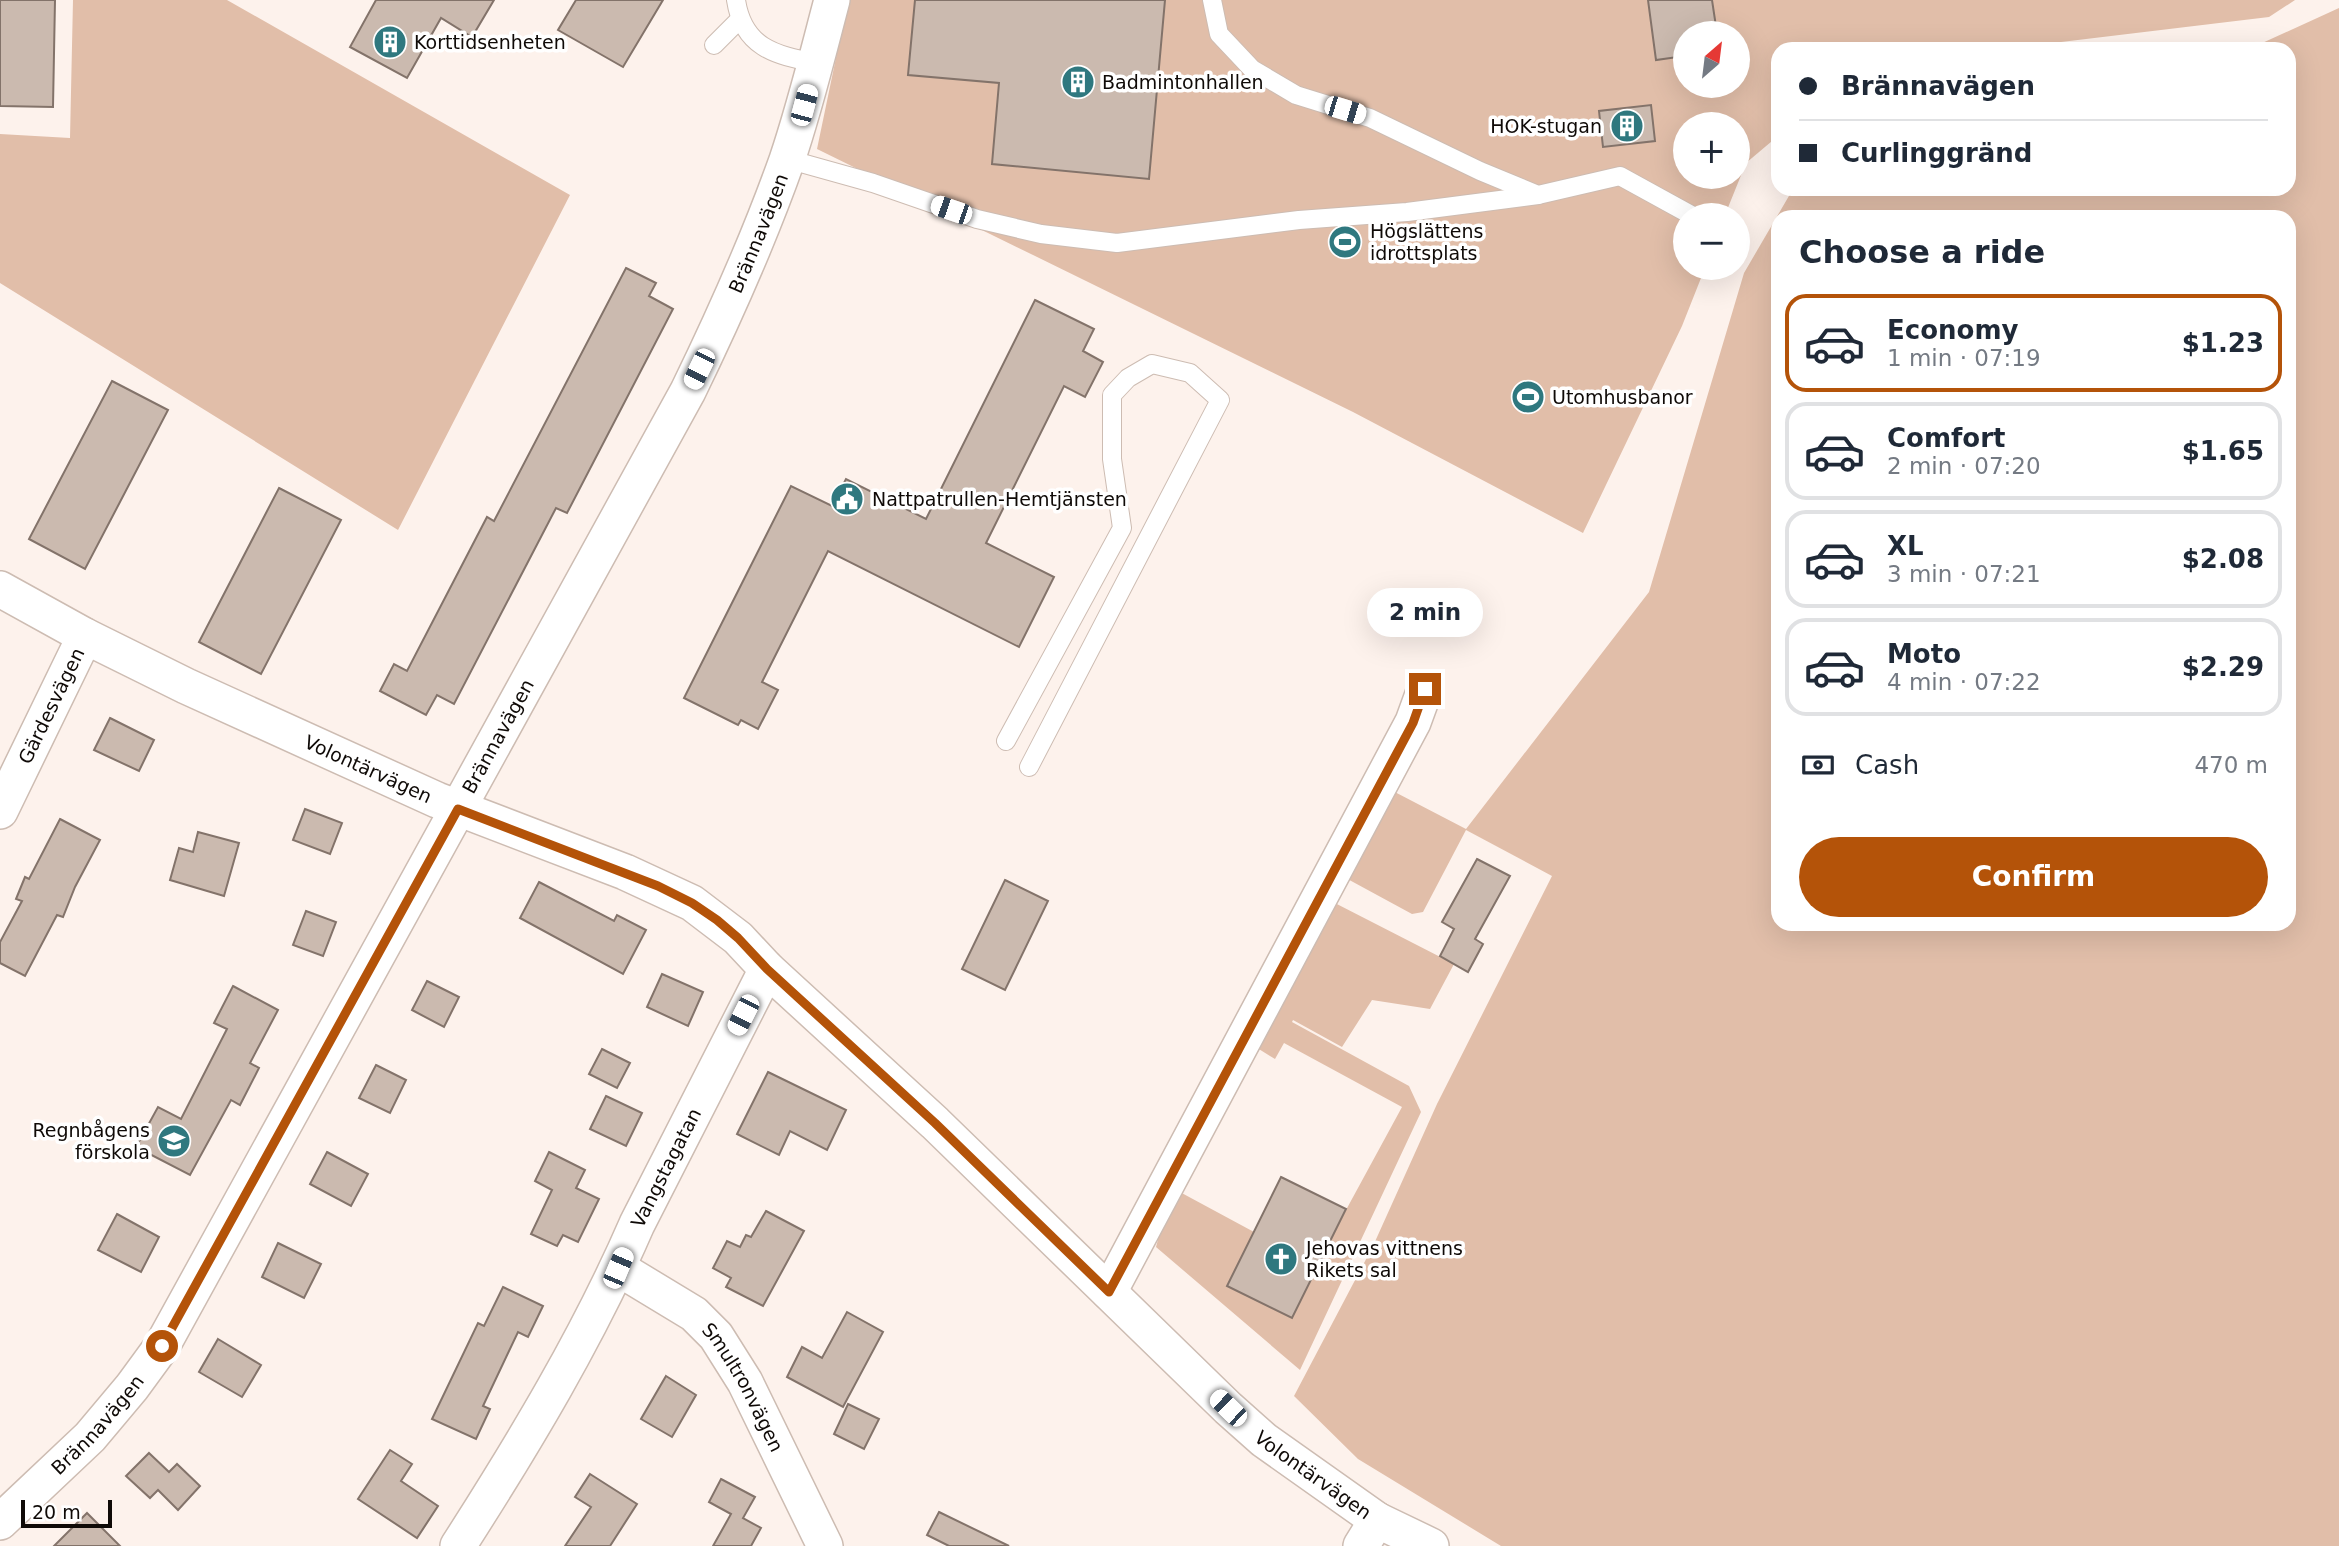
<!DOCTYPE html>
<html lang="en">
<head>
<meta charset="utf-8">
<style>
	body { margin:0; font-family:"DejaVu Sans",sans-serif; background:#f2f2f3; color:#1f2937; height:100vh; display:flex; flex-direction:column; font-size:26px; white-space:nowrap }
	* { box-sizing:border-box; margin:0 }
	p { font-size:23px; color:#747a83 }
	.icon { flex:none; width:38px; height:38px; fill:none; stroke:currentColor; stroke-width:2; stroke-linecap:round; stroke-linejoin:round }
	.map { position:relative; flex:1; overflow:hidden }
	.details { position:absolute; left:1771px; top:210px; width:525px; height:721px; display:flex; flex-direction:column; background:#fff; border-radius:21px; box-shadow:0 7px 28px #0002 }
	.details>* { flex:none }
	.top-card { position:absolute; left:1771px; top:42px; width:525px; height:154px; border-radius:21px; box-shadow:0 7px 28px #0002; display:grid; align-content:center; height:154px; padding:0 28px; background:#fff }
	.needle { width:46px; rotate:28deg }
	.buttons { position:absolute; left:1673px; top:21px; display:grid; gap:14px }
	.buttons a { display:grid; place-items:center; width:77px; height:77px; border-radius:50%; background:#fff; box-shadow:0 7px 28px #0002; font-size:35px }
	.scale { position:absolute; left:21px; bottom:18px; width:91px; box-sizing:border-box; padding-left:7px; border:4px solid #0f0a07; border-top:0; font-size:19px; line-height:24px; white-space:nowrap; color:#0f0a07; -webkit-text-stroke:5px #fff; paint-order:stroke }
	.end { position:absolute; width:32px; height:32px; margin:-16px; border:9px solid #b45309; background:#fff; box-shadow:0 0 0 4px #fff }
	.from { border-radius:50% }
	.bubble { position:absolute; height:49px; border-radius:24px; background:#fff; box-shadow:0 7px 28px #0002; font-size:23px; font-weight:600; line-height:49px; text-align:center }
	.car { position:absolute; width:21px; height:42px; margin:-21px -10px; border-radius:9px; box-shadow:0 0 5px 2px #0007; background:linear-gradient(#fff 24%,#345 0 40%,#fff 0 76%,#345 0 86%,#fff 0) }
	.top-card b { display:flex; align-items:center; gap:24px; height:66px; font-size:26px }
	.top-card b+b { border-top:2px solid #e0e1e3 }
	.top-card i { width:18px; height:18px; background:#1f2937 }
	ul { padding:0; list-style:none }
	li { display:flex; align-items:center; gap:21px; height:98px; margin:0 14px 10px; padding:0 14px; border:4px solid #e0e1e3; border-radius:21px }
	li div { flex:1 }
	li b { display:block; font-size:26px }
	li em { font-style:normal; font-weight:600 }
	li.active { border-color:#b45309 }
	li>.icon { width:63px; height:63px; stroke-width:1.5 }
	h2 { padding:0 28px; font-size:32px; line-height:84px }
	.pay { display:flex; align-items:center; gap:18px; height:77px; padding:0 28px; font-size:26px }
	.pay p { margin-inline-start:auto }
	.button { display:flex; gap:14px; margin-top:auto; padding:14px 28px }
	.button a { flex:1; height:80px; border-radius:42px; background:#b45309; color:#fff; font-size:28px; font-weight:600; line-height:80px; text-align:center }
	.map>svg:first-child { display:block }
	.green { fill:#e1bea9; fill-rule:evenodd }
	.building { fill:#cbbaaf; stroke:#83736a; stroke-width:2 }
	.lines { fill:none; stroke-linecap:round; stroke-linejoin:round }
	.service-casing { stroke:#cdbcb2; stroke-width:20 }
	.minor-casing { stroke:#cdbcb2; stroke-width:38 }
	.service { stroke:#fff; stroke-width:18 }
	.minor { stroke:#fff; stroke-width:35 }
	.route { stroke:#b45309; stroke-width:9 }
	.labels { text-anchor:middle; stroke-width:7; stroke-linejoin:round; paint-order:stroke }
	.poi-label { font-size:19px; fill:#0f0a07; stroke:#fff; text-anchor:start }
	.street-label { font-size:19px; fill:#0f0a07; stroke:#fff }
</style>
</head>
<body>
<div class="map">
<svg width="2339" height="1546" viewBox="0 0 2339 1546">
	<rect width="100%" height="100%" fill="#fdf2ec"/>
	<g class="green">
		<path d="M 73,0 L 227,0 L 570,195 L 398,530 L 0,283 L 0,134 L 70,138 Z"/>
		<path d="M 848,0 L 2295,0 L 2269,17 L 2004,49 L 1778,49 L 1778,136 L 1746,163 L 1725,215 L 1685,215 L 1685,268 L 1705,268 L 1682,326 L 1583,533 L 1353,412 L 817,149 ZM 1685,33 L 1738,33 L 1738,86 L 1685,86 ZM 1685,124 L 1738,124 L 1738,177 L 1685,177 Z"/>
		<path d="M 2339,8 L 2339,1546 L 1501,1546 L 1358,1459 L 1294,1396 L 1373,1246 L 1437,1104 L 1552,876 L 1466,830 L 1423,912 L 1412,914 L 1342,876 L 1389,789 L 1466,829 L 1649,592 L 1744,273 L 1793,189 L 2289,189 L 2289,49 L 2249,49 ZM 1778,217 L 2289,217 L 2289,924 L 1778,924 Z"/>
		<path d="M 1329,900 L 1454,964 L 1430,1009 L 1372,1000 L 1342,1047 L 1293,1020 L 1292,1022 L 1409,1086 L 1421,1112 L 1300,1370 L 1156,1247 L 1165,1214 L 1178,1191 L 1254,1232 L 1227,1286 L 1292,1318 L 1346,1210 L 1402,1107 L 1284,1043 L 1275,1059 L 1254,1046 Z"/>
	</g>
	<g class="building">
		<path d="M 0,0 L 55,0 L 53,107 L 0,106 Z"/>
		<path d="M 376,0 L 494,0 L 472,37 L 441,18 L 407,78 L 350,47 Z"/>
		<path d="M 576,0 L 663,0 L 623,67 L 558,30 Z"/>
		<path d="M 915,0 L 1165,0 L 1149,179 L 992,164 L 999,83 L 908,75 Z"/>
		<path d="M 1648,0 L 1712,0 L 1717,33 L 1685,33 L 1685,56 L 1656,60 Z"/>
		<path d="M 1651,105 L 1655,141 L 1603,147 L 1599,111 Z"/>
		<path d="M 626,268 L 656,283 L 649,296 L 673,309 L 567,513 L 556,508 L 454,704 L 437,695 L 426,715 L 380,691 L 394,664 L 407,671 L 487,517 L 494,521 Z"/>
		<path d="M 1035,300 L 1094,329 L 1083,351 L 1103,362 L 1085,397 L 1064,386 L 986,543 L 1054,577 L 1019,647 L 828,551 L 762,682 L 778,690 L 758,729 L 741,720 L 738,725 L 684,698 L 791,486 L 832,506 L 846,479 L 926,519 Z"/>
		<path d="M 112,381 L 168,410 L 85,569 L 29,539 Z"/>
		<path d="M 279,488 L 341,520 L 261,674 L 199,642 Z"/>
		<path d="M 110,718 L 154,740 L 139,771 L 94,750 Z"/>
		<path d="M 305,809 L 342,823 L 330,854 L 293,840 Z"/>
		<path d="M 60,819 L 100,840 L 75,887 L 63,917 L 57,915 L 25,976 L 0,963 L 0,942 L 22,901 L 16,899 L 25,877 L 29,879 Z"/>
		<path d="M 198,832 L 239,843 L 224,896 L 170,880 L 179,848 L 193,852 Z"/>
		<path d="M 1477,859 L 1510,876 L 1475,939 L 1483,944 L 1468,972 L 1440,956 L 1454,929 L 1442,922 Z"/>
		<path d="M 1005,880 L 1048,901 L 1005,990 L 962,969 Z"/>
		<path d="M 539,882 L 614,921 L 617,915 L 646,930 L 623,974 L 520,918 Z"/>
		<path d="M 306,911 L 336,922 L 323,956 L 293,945 Z"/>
		<path d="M 662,974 L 703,992 L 688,1026 L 647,1007 Z"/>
		<path d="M 427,981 L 459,997 L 444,1027 L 412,1010 Z"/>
		<path d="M 233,986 L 278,1010 L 250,1063 L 259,1068 L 240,1105 L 231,1100 L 190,1175 L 136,1147 L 158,1107 L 181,1119 L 227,1029 L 214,1023 Z"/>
		<path d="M 602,1049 L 630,1063 L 617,1088 L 589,1074 Z"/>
		<path d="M 376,1065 L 406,1080 L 390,1113 L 359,1098 Z"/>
		<path d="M 768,1072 L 846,1110 L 827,1150 L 790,1131 L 779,1155 L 737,1134 Z"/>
		<path d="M 606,1096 L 642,1113 L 626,1146 L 590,1129 Z"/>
		<path d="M 327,1152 L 368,1174 L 351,1206 L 310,1184 Z"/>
		<path d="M 549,1152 L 585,1170 L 576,1188 L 599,1199 L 578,1242 L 563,1235 L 557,1246 L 531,1234 L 552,1190 L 535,1181 Z"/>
		<path d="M 1281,1177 L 1346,1209 L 1292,1318 L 1227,1286 Z"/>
		<path d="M 766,1211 L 804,1231 L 763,1306 L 726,1287 L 731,1278 L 713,1268 L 727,1241 L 740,1247 L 746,1235 L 751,1237 Z"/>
		<path d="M 117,1214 L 159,1237 L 141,1272 L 98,1250 Z"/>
		<path d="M 278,1243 L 321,1264 L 304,1298 L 262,1277 Z"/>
		<path d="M 503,1287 L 543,1306 L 528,1337 L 518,1332 L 483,1406 L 490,1409 L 476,1439 L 432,1419 L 478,1323 L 484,1326 Z"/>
		<path d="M 847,1312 L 883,1332 L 843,1407 L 787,1377 L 802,1347 L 822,1358 Z"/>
		<path d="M 218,1339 L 261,1365 L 242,1397 L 199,1372 Z"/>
		<path d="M 666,1376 L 696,1395 L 672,1437 L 641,1419 Z"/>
		<path d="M 848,1404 L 879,1419 L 864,1449 L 834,1434 Z"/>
		<path d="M 390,1450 L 412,1464 L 401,1481 L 438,1506 L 417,1538 L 358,1499 Z"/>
		<path d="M 149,1453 L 169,1472 L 177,1464 L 200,1486 L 178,1510 L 158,1490 L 150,1498 L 126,1476 Z"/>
		<path d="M 590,1474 L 637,1504 L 610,1546 L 565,1546 L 591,1507 L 575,1497 Z"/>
		<path d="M 721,1479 L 755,1497 L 743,1518 L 761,1528 L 751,1546 L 713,1546 L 731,1514 L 709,1502 Z"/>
		<path d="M 939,1512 L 1009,1546 L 949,1546 L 927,1535 Z"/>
		<path d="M 87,1513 L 120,1546 L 54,1546 Z"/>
	</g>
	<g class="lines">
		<defs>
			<g id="service">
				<path d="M 736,0 C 743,47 774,55 816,63"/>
				<path d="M 1212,0 L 1219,34 L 1252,69 L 1296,95 L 1370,118 L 1480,171 L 1538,195 L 1620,176 L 1691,215"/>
				<path d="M 714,45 L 739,20"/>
				<path d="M 787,159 L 873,183 L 977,219 L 1041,234 L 1117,243 L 1299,220 L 1407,212 L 1538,195"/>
				<path d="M 1006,741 L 1122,528 L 1112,459 L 1112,395 L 1128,378 L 1152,364 L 1190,373 L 1220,400 L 1029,767"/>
			</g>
			<g id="minor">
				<path id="s1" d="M 0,589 L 85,636 L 186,686 L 437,800 L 625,872 L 692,903 L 738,938 L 767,969 L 935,1123 L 1228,1408 L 1264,1440 L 1377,1520 L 1431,1546"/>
				<path id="s2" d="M 0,811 L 85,636"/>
				<path id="s3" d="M 618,1268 L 694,1314 L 716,1336 L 745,1382 L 825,1546"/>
				<path d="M 1109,1292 L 1413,722 L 1425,689"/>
				<path id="s4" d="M 0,1522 L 90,1437 L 132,1387 L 162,1346 L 688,391 C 725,315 759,239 787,160 C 805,107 818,53 832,0"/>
				<path id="s5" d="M 458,1546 C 524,1443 588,1337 637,1224 L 767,969"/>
				<path d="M 1361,1546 L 1377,1520"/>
			</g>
		</defs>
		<use href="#service" class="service-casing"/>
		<use href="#minor" class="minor-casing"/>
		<use href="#service" class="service"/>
		<use href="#minor" class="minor"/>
	</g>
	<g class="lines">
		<path class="route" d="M 162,1346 L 458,809 L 658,886 L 692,903 L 717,920 L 738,938 L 767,969 L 935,1123 L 1109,1292 L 1413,723 L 1425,689"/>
	</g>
	<defs>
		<symbol id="building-disc" viewBox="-11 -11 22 22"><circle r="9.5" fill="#2f787f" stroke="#fff"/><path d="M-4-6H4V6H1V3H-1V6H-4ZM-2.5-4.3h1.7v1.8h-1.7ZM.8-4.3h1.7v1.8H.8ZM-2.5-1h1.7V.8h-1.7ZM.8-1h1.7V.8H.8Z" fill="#fff"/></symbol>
		<symbol id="stadium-disc" viewBox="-11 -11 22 22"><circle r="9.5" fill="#2f787f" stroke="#fff"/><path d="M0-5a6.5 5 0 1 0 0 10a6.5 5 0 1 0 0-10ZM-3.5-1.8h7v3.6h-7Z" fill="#fff"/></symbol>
		<symbol id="civic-disc" viewBox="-11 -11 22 22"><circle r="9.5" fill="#2f787f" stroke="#fff"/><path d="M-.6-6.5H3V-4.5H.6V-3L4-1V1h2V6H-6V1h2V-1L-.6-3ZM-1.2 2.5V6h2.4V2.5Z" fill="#fff"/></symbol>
		<symbol id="school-disc" viewBox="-11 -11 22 22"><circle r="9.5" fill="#2f787f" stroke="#fff"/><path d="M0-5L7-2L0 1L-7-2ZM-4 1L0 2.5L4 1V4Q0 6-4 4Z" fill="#fff"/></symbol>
		<symbol id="church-disc" viewBox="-11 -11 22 22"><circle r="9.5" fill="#2f787f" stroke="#fff"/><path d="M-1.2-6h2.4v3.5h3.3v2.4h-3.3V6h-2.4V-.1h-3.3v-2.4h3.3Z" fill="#fff"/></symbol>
	</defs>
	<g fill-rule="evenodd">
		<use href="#building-disc" x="371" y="23" width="38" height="38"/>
		<use href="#building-disc" x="1059" y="63" width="38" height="38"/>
		<use href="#building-disc" x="1608" y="107" width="38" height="38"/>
		<use href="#stadium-disc" x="1326" y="223" width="38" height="38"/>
		<use href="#stadium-disc" x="1509" y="378" width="38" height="38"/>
		<use href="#civic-disc" x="828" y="480" width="38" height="38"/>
		<use href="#school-disc" x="155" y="1122" width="38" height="38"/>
		<use href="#church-disc" x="1262" y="1240" width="38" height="38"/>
	</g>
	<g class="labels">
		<g class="poi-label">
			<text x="414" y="49">Korttidsenheten</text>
			<text x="1102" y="89">Badmintonhallen</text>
			<text x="1602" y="133" text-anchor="end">HOK-stugan</text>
			<text x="1370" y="238">Högslättens<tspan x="1370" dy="22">idrottsplats</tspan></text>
			<text x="1552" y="404">Utomhusbanor</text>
			<text x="872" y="506">Nattpatrullen-Hemtjänsten</text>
			<text x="150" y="1137" text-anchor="end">Regnbågens<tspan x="150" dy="22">förskola</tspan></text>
			<text x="1306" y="1255">Jehovas vittnens<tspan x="1306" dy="22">Rikets sal</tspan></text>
		</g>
		<g class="street-label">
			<text dy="7" stroke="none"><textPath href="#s4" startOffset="1503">Brännavägen</textPath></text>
			<text dy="7" stroke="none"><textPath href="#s2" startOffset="117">Gärdesvägen</textPath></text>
			<text dy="7" stroke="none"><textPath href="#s4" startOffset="936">Brännavägen</textPath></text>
			<text dy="7" stroke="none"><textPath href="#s1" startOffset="410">Volontärvägen</textPath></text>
			<text dy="7" stroke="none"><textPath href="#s5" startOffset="432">Vangstagatan</textPath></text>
			<text dy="7" stroke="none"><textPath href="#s3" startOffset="178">Smultronvägen</textPath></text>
			<text dy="7" stroke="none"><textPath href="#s4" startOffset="138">Brännavägen</textPath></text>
			<text dy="7" stroke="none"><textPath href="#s1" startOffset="1606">Volontärvägen</textPath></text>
		</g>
	</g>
</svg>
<div class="buttons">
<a><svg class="needle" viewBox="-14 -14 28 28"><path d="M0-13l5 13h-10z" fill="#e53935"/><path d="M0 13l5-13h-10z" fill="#747a83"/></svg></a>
<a>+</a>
<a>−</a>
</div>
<div class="scale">20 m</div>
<i class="end from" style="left:162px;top:1346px"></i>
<i class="end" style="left:1425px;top:689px"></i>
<div class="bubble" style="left:1367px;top:588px;width:116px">2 min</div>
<i class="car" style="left:804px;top:105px;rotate:15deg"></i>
<i class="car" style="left:1345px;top:110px;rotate:107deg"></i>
<i class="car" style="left:951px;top:210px;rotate:289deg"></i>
<i class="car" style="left:699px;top:369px;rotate:206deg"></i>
<i class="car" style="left:743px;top:1015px;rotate:207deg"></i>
<i class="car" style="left:618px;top:1268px;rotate:23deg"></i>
<i class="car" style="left:1228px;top:1408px;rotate:314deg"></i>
<div class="top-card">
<b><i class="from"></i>Brännavägen</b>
<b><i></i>Curlinggränd</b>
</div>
<section class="details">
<h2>Choose a ride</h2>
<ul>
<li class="active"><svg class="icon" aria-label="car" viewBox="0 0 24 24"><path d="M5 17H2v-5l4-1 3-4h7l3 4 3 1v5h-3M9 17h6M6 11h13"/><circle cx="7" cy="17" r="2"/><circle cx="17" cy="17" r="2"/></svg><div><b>Economy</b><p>1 min · 07:19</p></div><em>$1.23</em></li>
<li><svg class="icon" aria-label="car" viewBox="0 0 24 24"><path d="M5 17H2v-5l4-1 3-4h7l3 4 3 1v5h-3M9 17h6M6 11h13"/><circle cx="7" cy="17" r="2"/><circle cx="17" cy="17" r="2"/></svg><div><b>Comfort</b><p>2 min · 07:20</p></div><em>$1.65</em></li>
<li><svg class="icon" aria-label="car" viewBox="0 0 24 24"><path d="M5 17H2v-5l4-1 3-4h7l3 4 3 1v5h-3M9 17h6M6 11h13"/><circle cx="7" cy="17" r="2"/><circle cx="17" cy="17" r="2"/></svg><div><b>XL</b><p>3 min · 07:21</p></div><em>$2.08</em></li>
<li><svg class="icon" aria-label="car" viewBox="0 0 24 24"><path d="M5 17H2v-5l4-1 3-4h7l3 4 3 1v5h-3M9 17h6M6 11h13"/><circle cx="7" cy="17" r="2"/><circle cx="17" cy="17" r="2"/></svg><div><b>Moto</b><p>4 min · 07:22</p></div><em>$2.29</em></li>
</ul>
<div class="pay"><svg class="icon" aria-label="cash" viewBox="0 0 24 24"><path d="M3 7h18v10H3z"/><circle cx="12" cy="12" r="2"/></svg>Cash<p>470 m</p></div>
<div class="button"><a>Confirm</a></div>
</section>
</div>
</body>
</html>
